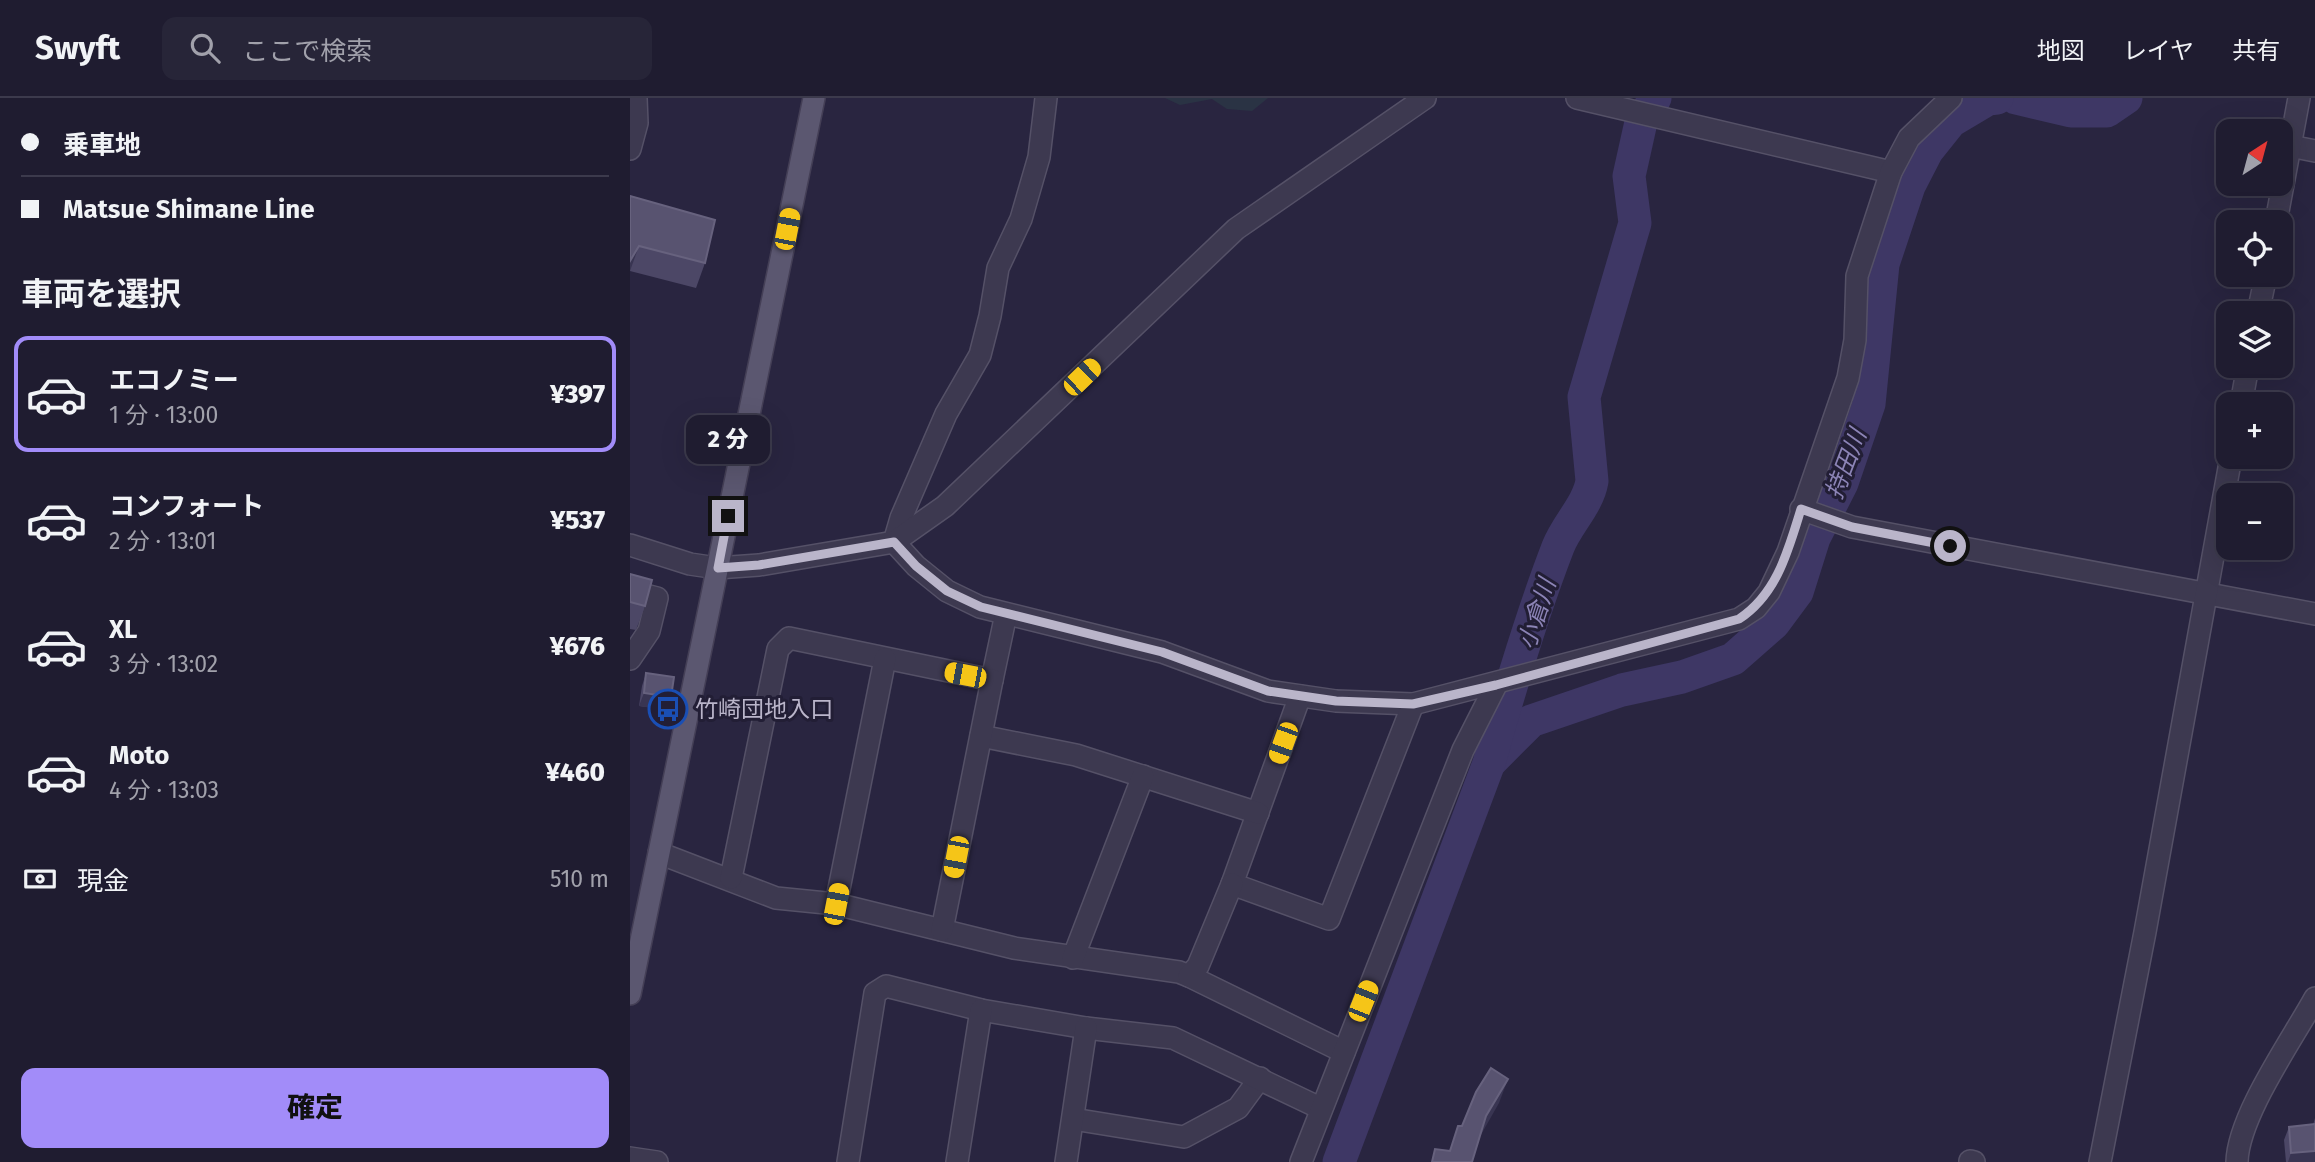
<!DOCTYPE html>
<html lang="ja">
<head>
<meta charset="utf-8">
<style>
	body { margin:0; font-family:"Fira Sans","Noto Sans JP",sans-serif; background:#272538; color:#f1f3f6; height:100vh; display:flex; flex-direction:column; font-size:26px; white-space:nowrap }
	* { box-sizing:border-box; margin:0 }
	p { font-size:23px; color:#a1a1ab }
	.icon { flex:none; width:38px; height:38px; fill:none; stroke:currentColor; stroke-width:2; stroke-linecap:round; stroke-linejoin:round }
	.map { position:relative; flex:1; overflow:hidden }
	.sheet { display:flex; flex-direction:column; background:#1f1c30; width:630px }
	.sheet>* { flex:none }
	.top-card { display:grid; align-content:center; height:154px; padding:0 21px; background:#1f1c30 }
	.needle { width:46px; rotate:36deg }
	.fabs { position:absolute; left:1586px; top:21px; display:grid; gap:14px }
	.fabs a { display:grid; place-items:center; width:77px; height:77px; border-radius:14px; background:#1f1c30; box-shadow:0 7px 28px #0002,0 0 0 2px #3c3a4c; font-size:35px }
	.end { position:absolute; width:32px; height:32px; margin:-16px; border:9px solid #bab5ca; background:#111; box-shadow:0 0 0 4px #111 }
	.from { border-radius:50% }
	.bubble { position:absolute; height:49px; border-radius:14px; background:#1f1c30; box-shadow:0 7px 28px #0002,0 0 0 2px #3c3a4c; font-size:23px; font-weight:800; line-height:49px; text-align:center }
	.car { position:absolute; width:21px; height:42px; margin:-21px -10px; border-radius:9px; box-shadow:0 0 5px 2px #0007; background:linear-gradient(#f5c518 24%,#345 0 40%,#f5c518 0 76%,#345 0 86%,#f5c518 0) }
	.top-card b { display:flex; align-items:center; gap:24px; height:66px; font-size:26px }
	.top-card b+b { border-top:2px solid #3c3a4c }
	.top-card i { width:18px; height:18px; background:#f1f3f6 }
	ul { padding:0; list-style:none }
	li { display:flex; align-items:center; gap:21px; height:116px; margin:0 14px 10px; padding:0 7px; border:4px solid transparent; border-radius:14px }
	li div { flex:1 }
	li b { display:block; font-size:26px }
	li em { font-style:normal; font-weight:800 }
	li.on { border-color:#a28cf9 }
	li>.icon { width:63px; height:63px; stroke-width:1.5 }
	h2 { padding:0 21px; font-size:32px; line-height:84px }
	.pay { display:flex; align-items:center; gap:18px; height:77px; padding:0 21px; font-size:26px }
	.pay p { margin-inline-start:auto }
	.primary-button { display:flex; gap:14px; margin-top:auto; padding:14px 21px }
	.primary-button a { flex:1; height:80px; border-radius:14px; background:#a28cf9; color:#111; font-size:28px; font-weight:800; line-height:80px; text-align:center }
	header { display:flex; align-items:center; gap:42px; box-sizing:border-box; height:98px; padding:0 35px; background:#1f1c30; border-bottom:2px solid #3c3a4c }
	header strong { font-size:33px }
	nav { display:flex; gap:38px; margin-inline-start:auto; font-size:24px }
	.search { width:490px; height:63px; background:#272538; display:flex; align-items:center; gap:18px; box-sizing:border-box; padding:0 24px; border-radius:14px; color:#a1a1ab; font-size:26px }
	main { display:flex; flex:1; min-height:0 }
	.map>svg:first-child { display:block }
	.green { fill:#2a3344 }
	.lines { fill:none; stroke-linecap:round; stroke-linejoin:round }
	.river { stroke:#3e3765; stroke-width:33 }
	.minor-casing { stroke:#555167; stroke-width:24 }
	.primary-casing { stroke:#443f56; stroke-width:24 }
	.minor { stroke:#3d3950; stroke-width:21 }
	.primary { stroke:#5b5770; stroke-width:21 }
	.wall { fill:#4c4766 }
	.shaded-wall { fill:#393552 }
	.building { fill:#585370; stroke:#67627e; stroke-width:2 }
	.route { stroke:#bab5ca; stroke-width:9 }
	.labels { text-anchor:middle; stroke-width:6; stroke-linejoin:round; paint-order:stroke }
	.poi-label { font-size:23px; fill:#bab5ca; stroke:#221e35; text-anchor:start }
	.water-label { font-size:24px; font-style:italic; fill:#8c84b6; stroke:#221e35 }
</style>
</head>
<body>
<header>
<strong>Swyft</strong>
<div class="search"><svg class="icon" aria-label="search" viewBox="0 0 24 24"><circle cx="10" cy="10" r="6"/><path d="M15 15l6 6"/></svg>ここで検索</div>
<nav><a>地図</a><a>レイヤ</a><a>共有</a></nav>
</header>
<main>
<section class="sheet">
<div class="top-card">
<b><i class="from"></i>乗車地</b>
<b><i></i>Matsue Shimane Line</b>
</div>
<h2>車両を選択</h2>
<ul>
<li class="on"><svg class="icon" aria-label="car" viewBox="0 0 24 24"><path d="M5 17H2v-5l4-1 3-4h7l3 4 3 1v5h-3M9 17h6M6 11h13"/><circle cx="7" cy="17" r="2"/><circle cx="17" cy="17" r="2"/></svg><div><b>エコノミー</b><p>1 分 · 13:00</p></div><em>¥397</em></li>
<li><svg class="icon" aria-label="car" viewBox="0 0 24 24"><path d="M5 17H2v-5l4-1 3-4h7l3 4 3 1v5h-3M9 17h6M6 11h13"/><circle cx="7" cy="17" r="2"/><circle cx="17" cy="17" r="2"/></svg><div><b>コンフォート</b><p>2 分 · 13:01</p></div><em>¥537</em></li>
<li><svg class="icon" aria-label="car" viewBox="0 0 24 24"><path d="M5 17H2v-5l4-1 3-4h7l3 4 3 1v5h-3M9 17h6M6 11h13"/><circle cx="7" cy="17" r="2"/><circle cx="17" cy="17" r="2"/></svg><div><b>XL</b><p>3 分 · 13:02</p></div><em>¥676</em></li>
<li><svg class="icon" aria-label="car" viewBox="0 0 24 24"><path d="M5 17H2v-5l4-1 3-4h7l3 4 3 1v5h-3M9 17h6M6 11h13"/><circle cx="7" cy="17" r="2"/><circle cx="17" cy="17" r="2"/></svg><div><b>Moto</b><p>4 分 · 13:03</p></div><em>¥460</em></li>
</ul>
<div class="pay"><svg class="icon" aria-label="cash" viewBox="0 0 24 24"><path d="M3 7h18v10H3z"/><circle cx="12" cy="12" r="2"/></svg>現金<p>510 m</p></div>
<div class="primary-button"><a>確定</a></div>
</section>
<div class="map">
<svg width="1685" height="1064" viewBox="0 0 1685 1064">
	<rect width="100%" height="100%" fill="#292540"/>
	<path class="green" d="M 535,0 L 638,0 L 622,13 L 597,11 L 582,1 L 550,7 Z"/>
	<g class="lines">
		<g class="river">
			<path d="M 1386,0 L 1441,13 L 1477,13 L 1496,0"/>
			<path d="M 861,663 L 901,623 L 992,592 L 1052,579 L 1103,561 L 1144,525 L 1167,494 L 1184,440 L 1212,385 L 1239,306 L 1253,166 L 1279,88 L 1297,53 L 1321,23 L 1358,1 L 1367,0"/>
			<path d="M 709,1064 L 859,665 C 879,593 901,519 928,449 C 937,426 958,407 962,383 L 954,299 L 1005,125 L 999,78 L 1011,24 L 1025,0"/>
		</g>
		<defs>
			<g id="minor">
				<path d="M 947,0 L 1261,74"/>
				<path d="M 1660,48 L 1685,53"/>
				<path d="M 0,51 L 7,25 L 6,0"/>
				<path d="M 1646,124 L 1669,0"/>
				<path d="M 1628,215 L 1636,177"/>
				<path d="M 1611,306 L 1618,268"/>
				<path d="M 1171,411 L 1222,429 L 1685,516"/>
				<path d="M 264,444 L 286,468 L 317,493 L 350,509 L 532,554 L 638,593 L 706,603 L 783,606 L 1109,521 L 1126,510 L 1139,494 L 1158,454 L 1218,280 L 1225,242 L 1227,178 L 1261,74 L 1279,40 L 1321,0"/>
				<path d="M 264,444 L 271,420 L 316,316 L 350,257 L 360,218 L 368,170 L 391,121 L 409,59 L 416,0"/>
				<path d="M 0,447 L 60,466 L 87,470 L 129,467 L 264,444 L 315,408 L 606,131 L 795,0"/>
				<path d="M 0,493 L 27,500 L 19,533 L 0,561"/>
				<path d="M 670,598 L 602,786 L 699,821 L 783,606"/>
				<path d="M 351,638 L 446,657 L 628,715"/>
				<path d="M 29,755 L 146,800 L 206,806 L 384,850 L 549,874 L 559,878"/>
				<path d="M 101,780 L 148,551 L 159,540 L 362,582 L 376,516"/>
				<path d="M 602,786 L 568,868 L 559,878 L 714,954"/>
				<path d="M 206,806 L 255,561"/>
				<path d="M 312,832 L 362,582"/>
				<path d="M 443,860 L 513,678"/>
				<path d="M 443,1021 L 554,1039 L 608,1010 L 630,980"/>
				<path d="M 0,1060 L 27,1064"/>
				<path d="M 1340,1063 L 1344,1064"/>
				<path d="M 218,1064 L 245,895 L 256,888 L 351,912 L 456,930 L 543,940 L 690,1010"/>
				<path d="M 327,1064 L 351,912"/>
				<path d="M 436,1064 L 456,930"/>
				<path d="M 671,1064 L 833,652 L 866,587"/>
				<path d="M 1470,1064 L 1515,834 L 1601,359"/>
				<path d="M 1607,1064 C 1608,1018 1662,942 1685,900"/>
			</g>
			<path id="primary" d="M 0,896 L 184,0"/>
		</defs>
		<use href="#minor" class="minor-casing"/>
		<use href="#primary" class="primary-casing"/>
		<use href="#minor" class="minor"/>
		<use href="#primary" class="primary"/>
	</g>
	<g class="wall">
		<path d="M 0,98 L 75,165 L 66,190 L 0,173 Z"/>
		<path d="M 0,476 L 15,508 L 6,532 L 0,531 Z"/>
		<path d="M 16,575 L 41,599 L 37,612 L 9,608 L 12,588 Z"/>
		<path d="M 1685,1020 L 1685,1064 L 1656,1064 L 1654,1042 L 1659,1029 L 1683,1027 Z"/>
	</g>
	<g class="shaded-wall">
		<path d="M 9,148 L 0,173 L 0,163 Z"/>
		<path d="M 14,595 L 41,599 L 37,612 L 9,608 Z"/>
		<path d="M 878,981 L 869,1005 L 848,1042 L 856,1018 Z"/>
		<path d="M 1685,1053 L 1685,1064 L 1658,1064 L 1661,1055 Z"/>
	</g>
	<g class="building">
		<path d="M 0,98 L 85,122 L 75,165 L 9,148 L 0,163 Z"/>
		<path d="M 0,476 L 22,482 L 15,508 L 0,504 Z"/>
		<path d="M 16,575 L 44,579 L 41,599 L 14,595 Z"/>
		<path d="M 861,970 L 878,981 L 856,1018 L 842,1064 L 802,1064 L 805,1051 L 820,1053 L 828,1028 L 832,1028 L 846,994 Z"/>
		<path d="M 1685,1026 L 1685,1053 L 1661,1055 L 1659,1029 Z"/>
	</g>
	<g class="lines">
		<path class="route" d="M 98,418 L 88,470 L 129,467 L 264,444 L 286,468 L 317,493 L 351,509 L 532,554 L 638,593 L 706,603 L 783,606 L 866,587 L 1109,521 C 1147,496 1158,453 1171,411 L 1222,429 L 1320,448"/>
	</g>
	<defs>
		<symbol id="bus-ring" viewBox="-11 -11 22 22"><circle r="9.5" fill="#221e35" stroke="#1a4fb4" stroke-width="1.5"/><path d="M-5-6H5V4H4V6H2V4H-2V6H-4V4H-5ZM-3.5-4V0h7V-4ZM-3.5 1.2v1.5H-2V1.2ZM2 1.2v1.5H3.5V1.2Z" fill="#1a4fb4"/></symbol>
	</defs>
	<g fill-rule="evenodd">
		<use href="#bus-ring" x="16" y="589" width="44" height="44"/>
	</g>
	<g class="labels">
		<g class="poi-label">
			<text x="65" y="619">竹崎団地入口</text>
		</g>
		<g class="water-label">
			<text transform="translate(1216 366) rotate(-69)" y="8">持田川</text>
			<text transform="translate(907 516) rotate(-72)" y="8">小倉川</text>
		</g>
	</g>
</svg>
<div class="fabs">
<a><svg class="needle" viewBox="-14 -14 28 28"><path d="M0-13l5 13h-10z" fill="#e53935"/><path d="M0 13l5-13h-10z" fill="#a1a1ab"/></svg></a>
<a><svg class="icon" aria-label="locate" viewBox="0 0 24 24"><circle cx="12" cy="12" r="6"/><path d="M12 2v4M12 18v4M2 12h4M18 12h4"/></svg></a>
<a><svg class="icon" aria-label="layers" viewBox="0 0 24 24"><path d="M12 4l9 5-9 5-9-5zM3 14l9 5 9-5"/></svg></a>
<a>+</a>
<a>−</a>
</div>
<i class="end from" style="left:1320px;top:448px"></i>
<i class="end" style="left:98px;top:418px"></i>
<div class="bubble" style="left:56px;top:317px;width:84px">2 分</div>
<i class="car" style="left:157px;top:131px;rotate:11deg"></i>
<i class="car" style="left:452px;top:279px;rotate:46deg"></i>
<i class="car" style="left:335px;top:577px;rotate:281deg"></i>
<i class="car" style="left:653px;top:645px;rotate:200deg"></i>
<i class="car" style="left:326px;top:759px;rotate:191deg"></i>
<i class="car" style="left:206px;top:806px;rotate:11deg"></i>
<i class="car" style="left:733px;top:903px;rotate:22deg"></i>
</div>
</main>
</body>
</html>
